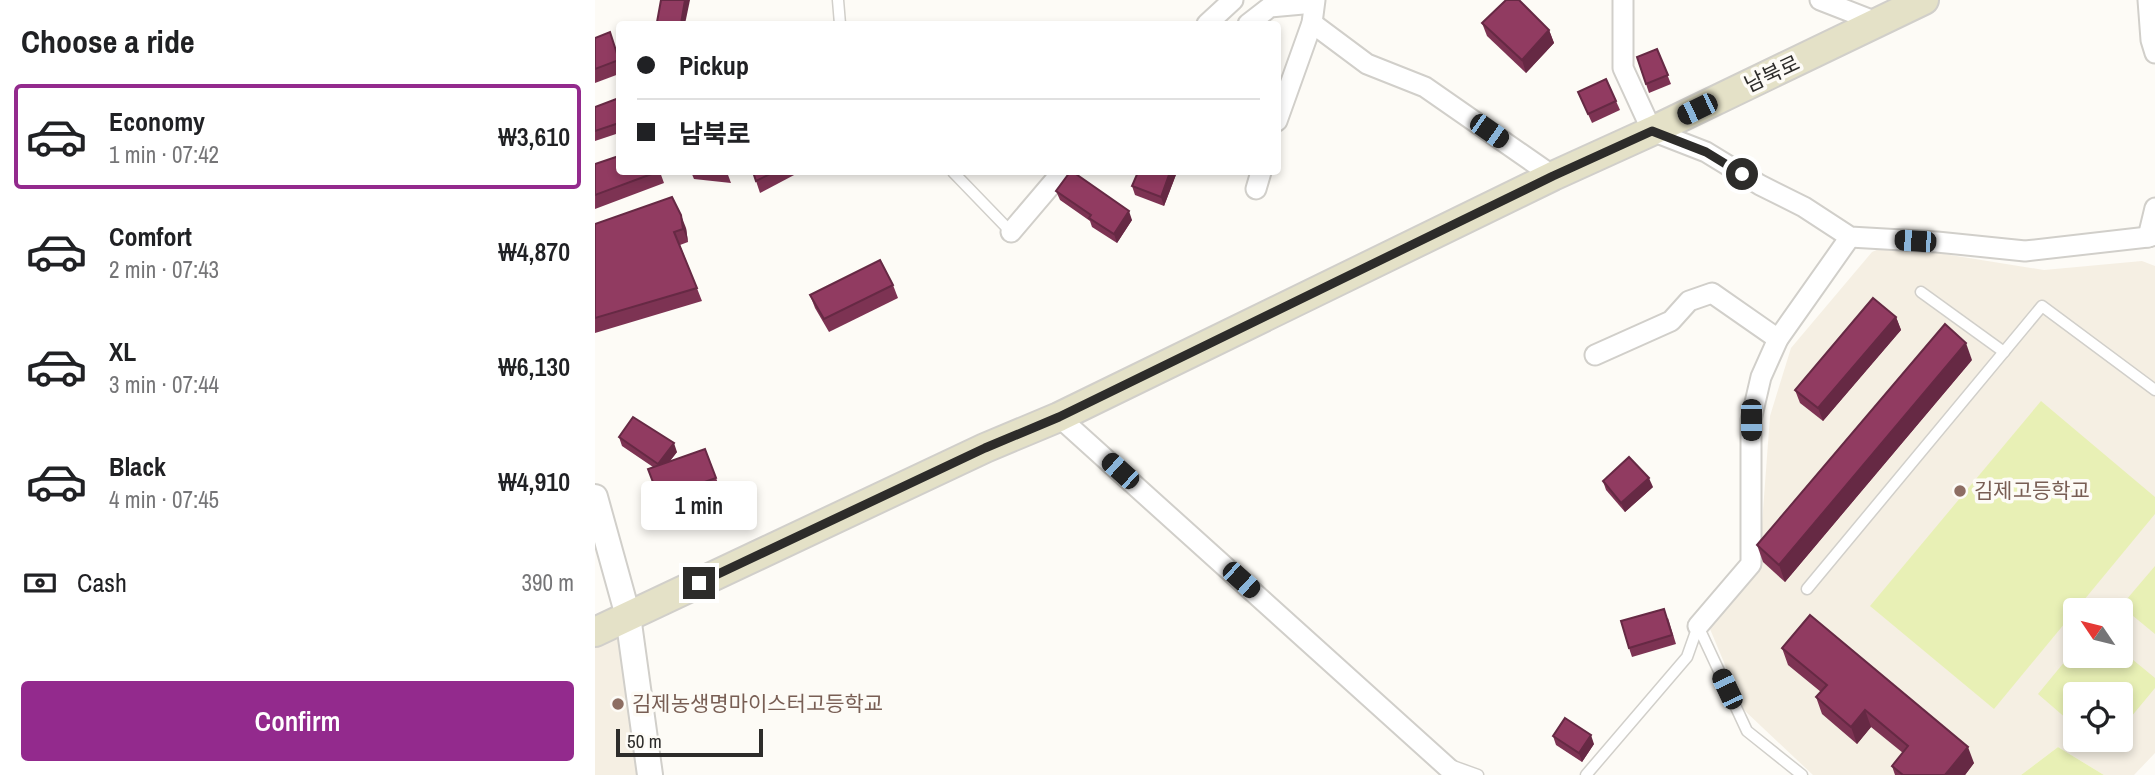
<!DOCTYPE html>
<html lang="en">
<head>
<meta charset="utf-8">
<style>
	body { margin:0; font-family:"Archivo Narrow","Noto Sans KR",sans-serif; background:#f6f6f6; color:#202124; height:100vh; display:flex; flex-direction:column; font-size:26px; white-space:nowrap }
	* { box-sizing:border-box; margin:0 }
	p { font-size:23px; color:#757577 }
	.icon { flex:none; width:38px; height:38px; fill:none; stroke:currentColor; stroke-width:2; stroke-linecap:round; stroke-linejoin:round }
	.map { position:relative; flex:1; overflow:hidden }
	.drawer { display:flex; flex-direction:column; background:#fff; width:595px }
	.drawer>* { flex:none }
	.hud { position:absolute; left:21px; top:21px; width:665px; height:154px; border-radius:7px; box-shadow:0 4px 10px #0003; display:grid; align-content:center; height:154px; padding:0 21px; background:#fff }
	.needle { width:46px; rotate:305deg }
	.buttons { position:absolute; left:1468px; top:598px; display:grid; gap:14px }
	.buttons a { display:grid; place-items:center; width:70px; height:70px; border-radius:7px; background:#fff; box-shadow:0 4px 10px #0003; font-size:35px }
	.scale { position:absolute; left:21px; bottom:18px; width:147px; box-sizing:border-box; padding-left:7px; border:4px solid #2d2c2a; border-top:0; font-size:19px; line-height:24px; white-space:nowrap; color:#2d2c2a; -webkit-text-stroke:5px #fdfbf6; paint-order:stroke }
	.end { position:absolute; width:32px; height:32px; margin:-16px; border:9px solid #2d2c2a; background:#fff; box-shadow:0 0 0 4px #fff }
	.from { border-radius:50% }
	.bubble { position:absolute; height:49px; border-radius:7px; background:#fff; box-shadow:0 4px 10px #0003; font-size:23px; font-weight:600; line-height:49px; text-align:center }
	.car { position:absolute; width:21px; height:42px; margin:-21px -10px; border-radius:9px; box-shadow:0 0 5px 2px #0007; background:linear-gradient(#222 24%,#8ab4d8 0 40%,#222 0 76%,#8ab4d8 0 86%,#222 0) }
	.hud b { display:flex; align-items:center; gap:24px; height:66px; font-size:26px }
	.hud b+b { border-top:2px solid #e0e0e0 }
	.hud i { width:18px; height:18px; background:#202124 }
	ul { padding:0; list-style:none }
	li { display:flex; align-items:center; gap:21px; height:105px; margin:0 14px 10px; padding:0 7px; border:4px solid transparent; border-radius:7px }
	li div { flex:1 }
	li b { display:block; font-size:26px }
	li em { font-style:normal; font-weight:600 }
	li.selected { border-color:#932a8d }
	li>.icon { width:63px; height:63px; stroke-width:1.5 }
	h2 { padding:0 21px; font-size:32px; line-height:84px }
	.pay { display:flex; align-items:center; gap:18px; height:77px; padding:0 21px; font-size:26px }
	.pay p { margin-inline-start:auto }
	.primary-button { display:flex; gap:14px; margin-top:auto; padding:14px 21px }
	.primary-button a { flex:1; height:80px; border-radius:7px; background:#932a8d; color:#fff; font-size:28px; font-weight:600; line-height:80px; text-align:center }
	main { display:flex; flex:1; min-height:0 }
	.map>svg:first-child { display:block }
	.built { fill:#f5efe3; fill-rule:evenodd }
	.green { fill:#e8f0b5 }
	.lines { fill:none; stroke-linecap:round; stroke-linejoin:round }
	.service-casing { stroke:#d1cfca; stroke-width:13 }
	.minor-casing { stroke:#d1cfca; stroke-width:23 }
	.tertiary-casing { stroke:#d1cfca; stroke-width:28 }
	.secondary-casing { stroke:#d1cfca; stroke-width:32 }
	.service { stroke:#fff; stroke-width:10 }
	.minor { stroke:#fff; stroke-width:19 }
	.tertiary { stroke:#fff; stroke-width:24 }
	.secondary { stroke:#e4e1c7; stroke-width:28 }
	.wall { fill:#7d3353 }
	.shaded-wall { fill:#662944 }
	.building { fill:#913b61; stroke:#662944; stroke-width:2 }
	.route { stroke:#2d2c2a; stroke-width:9 }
	.education-dot { fill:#8d6e63; stroke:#fdfbf6; stroke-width:2.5 }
	.labels { text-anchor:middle; stroke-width:7; stroke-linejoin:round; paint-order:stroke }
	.street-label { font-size:21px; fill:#2d2c2a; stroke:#fdfbf6 }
	.education-label { font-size:21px; fill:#785e54; stroke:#fdfbf6; text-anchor:start }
</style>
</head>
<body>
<main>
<section class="drawer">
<h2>Choose a ride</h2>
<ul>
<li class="selected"><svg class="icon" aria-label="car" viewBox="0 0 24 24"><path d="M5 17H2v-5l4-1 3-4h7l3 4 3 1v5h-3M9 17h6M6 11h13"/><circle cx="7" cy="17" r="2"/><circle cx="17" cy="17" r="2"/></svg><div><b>Economy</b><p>1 min · 07:42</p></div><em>₩3,610</em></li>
<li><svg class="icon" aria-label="car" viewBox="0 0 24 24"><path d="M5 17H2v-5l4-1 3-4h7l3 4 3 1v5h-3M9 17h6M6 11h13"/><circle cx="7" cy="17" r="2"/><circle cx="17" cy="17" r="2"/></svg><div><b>Comfort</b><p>2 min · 07:43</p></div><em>₩4,870</em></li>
<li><svg class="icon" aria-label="car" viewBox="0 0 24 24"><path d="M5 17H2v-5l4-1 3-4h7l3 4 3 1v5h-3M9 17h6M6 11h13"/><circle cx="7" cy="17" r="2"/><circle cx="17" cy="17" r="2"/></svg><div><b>XL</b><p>3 min · 07:44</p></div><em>₩6,130</em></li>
<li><svg class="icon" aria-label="car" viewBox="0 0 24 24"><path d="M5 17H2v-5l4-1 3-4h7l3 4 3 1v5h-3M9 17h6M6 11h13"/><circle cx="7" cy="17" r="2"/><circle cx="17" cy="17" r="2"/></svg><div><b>Black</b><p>4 min · 07:45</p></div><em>₩4,910</em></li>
</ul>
<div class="pay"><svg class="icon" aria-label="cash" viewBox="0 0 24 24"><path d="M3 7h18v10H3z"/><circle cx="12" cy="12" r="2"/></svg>Cash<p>390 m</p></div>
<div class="primary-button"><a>Confirm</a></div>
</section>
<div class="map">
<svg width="1560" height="775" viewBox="0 0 1560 775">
	<rect width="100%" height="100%" fill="#fdfbf6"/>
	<g class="built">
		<path d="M 1293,245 L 1449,270 L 1547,261 L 1560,266 L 1560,753 L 1539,775 L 1509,775 L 1463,747 L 1426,775 L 1218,775 L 1149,710 L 1115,629 L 1164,565 L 1175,416 L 1196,348 L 1277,252 ZM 1480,611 L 1526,611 L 1526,656 L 1480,656 ZM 1480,695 L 1526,695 L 1526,740 L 1480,740 Z"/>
		<path d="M 33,618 L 55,775 L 0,775 L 0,634 Z"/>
	</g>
	<g class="green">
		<path d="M 1446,401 L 1560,497 L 1560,514 L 1399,709 L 1275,606 Z"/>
		<path d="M 1560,566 L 1560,634 L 1526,606 Z"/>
		<path d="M 1480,649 L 1480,656 L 1526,656 L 1526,650 L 1560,678 L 1560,688 L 1526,729 L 1526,695 L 1480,695 L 1480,726 L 1443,694 Z"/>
		<path d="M 1463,747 L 1509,775 L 1426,775 Z"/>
	</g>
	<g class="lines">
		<defs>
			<g id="service">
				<path d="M 243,0 L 245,24"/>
				<path d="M 358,172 L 416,232"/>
				<path d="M 1326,292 L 1409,352"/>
				<path d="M 1212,589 L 1447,306 L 1560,390"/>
				<path d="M 858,766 L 883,775"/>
				<path d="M 991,775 L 1092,657 L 1103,626 L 1152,731 L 1207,775"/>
			</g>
			<g id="minor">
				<path d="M 1028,0 L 1028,68 L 1057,131 L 1111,152 L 1165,185 L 1209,207 L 1255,237 L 1342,242 L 1430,251 L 1553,237"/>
				<path d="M 1225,0 L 1284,23"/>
				<path d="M 1553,0 L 1556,40 L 1560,53"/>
				<path d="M 717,23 L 772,64 L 830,87 L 958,176"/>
				<path d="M 612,24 L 638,0"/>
				<path d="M 653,24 L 675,7 L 719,3"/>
				<path d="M 682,121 L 717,23 L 720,0"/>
				<path d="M 661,189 L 666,172"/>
				<path d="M 1560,208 L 1553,237 L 1560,235"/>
				<path d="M 416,232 L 467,172"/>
				<path d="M 1000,355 L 1076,321 L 1094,301 L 1117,293 L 1183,339"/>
				<path d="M 464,417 L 861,775"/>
				<path d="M 1103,626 L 1156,564 L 1156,420 L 1166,377 L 1183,339 L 1255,237"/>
			</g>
			<path id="tertiary" d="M 0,497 L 33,616 L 55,775"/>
			<path id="secondary" d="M 0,632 L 390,448 L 464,417 L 958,176 L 1057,131 L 1329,0"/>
		</defs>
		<use href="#service" class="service-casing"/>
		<use href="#minor" class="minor-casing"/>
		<use href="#tertiary" class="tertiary-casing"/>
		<use href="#secondary" class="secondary-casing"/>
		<use href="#service" class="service"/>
		<use href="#minor" class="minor"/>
		<use href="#tertiary" class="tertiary"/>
		<use href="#secondary" class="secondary"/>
	</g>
	<g class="wall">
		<path d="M 887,23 L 954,30 L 959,43 L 931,73 L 892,36 Z"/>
		<path d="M 0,38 L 24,57 L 24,74 L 0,83 Z"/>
		<path d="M 1062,49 L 1076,84 L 1054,93 L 1042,57 Z"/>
		<path d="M 983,92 L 1021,101 L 1025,110 L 997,123 Z"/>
		<path d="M 24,98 L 24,133 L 0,141 L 0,107 Z"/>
		<path d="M 0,164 L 24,172 L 65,172 L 69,183 L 0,209 Z"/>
		<path d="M 96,172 L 132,172 L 136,183 L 99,179 Z"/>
		<path d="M 158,172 L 200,172 L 201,174 L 165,193 Z"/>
		<path d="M 543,172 L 582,172 L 569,206 L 540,195 L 537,186 Z"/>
		<path d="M 461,191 L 537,220 L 522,243 L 497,227 L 495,221 L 465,200 Z"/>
		<path d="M 0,224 L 91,228 L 93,242 L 85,245 L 107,301 L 0,333 Z"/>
		<path d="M 298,285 L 303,298 L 234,332 L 220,308 L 215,295 Z"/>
		<path d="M 1301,317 L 1306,330 L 1228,421 L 1205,403 L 1200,390 Z"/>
		<path d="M 1377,360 L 1190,582 L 1168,562 L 1162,545 Z"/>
		<path d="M 24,437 L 82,452 L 75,461 L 110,449 L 126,491 L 68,511 L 53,469 L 58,467 L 27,446 Z"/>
		<path d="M 1008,481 L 1058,487 L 1030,512 L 1011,490 Z"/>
		<path d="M 1073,618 L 1081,644 L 1037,657 L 1034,648 Z"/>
		<path d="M 1187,648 L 1379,763 L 1370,775 L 1300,775 L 1297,766 L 1308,753 L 1276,727 L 1262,744 L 1227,714 L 1221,697 L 1226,692 L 1193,665 Z"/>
		<path d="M 958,736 L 999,744 L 987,762 L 961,745 Z"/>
	</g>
	<g class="shaded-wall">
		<path d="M 90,0 L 95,0 L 90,24 L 86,24 Z"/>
		<path d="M 954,30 L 959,43 L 931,73 L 927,60 Z"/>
		<path d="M 575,172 L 582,172 L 569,206 L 566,197 Z"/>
		<path d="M 534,211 L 537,220 L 522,243 L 519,234 Z"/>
		<path d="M 86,215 L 91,228 L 93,242 L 88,229 Z"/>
		<path d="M 1301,317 L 1306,330 L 1228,421 L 1223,408 Z"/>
		<path d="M 1371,343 L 1377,360 L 1190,582 L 1184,565 Z"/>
		<path d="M 79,443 L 82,452 L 66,472 L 63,464 Z"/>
		<path d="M 1054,478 L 1058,487 L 1030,512 L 1026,503 Z"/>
		<path d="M 1270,710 L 1276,727 L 1262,744 L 1256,727 Z"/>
		<path d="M 996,735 L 999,744 L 987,762 L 984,753 Z"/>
		<path d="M 1373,747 L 1379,763 L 1370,775 L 1350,775 Z"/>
	</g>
	<g class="building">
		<path d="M 66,0 L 90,0 L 86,24 L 65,24 L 62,22 Z"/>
		<path d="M 911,0 L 924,0 L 954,30 L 927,60 L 887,23 Z"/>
		<path d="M 15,32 L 24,60 L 0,69 L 0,38 Z"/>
		<path d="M 1062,49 L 1073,75 L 1051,84 L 1042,57 Z"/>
		<path d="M 1011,79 L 1021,101 L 993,114 L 983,92 Z"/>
		<path d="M 24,98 L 24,123 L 0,131 L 0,107 Z"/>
		<path d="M 24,156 L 24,172 L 62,172 L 0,195 L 0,164 Z"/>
		<path d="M 158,172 L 179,172 L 161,181 Z"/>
		<path d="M 475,172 L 478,172 L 534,211 L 519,234 L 494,218 L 496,215 L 461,191 Z"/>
		<path d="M 543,172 L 575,172 L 566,197 L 537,186 Z"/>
		<path d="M 77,197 L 86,215 L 88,229 L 79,232 L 102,288 L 0,318 L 0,224 Z"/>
		<path d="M 285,260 L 298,285 L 229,319 L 215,295 Z"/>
		<path d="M 1278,298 L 1301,317 L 1223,408 L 1200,390 Z"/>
		<path d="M 1350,324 L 1371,343 L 1184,565 L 1162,545 Z"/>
		<path d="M 38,417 L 79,443 L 63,464 L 24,437 Z"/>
		<path d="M 110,449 L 121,478 L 64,498 L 53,469 Z"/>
		<path d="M 1034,457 L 1054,478 L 1026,503 L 1008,481 Z"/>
		<path d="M 1069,609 L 1077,635 L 1034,648 L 1026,621 Z"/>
		<path d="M 1215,615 L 1373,747 L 1350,775 L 1308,775 L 1297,766 L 1313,746 L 1270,710 L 1256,727 L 1221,697 L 1232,685 L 1187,648 Z"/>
		<path d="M 970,718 L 996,735 L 984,753 L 958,736 Z"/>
	</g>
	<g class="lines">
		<path class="route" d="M 104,583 L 390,448 L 464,417 L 958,176 L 1057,131 L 1111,152 L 1147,174"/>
	</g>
	<g class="education-dot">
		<circle cx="1365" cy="491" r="7"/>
		<circle cx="23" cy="704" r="7"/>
	</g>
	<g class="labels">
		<g class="street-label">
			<text transform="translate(1177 74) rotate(-25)" y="7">남북로</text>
		</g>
		<g class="education-label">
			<text x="1379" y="498">김제고등학교</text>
			<text x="37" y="711">김제농생명마이스터고등학교</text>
		</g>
	</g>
</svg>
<div class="buttons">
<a><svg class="needle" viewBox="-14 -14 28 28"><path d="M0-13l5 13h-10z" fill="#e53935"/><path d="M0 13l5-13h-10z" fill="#757577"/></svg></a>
<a><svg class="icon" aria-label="locate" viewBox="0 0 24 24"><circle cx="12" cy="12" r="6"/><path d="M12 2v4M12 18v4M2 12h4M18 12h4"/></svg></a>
</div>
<div class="scale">50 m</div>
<i class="end from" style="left:1147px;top:174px"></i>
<i class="end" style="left:104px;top:583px"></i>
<div class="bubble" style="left:46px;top:481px;width:116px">1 min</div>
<i class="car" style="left:1102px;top:109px;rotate:244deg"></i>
<i class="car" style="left:894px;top:131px;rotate:125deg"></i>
<i class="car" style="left:1320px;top:241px;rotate:274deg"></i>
<i class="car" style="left:1156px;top:420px;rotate:180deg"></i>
<i class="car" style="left:525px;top:471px;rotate:312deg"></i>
<i class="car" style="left:646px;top:580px;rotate:132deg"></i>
<i class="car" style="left:1132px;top:689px;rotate:335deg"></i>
<div class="hud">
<b><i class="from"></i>Pickup</b>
<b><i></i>남북로</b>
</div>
</div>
</main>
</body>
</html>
